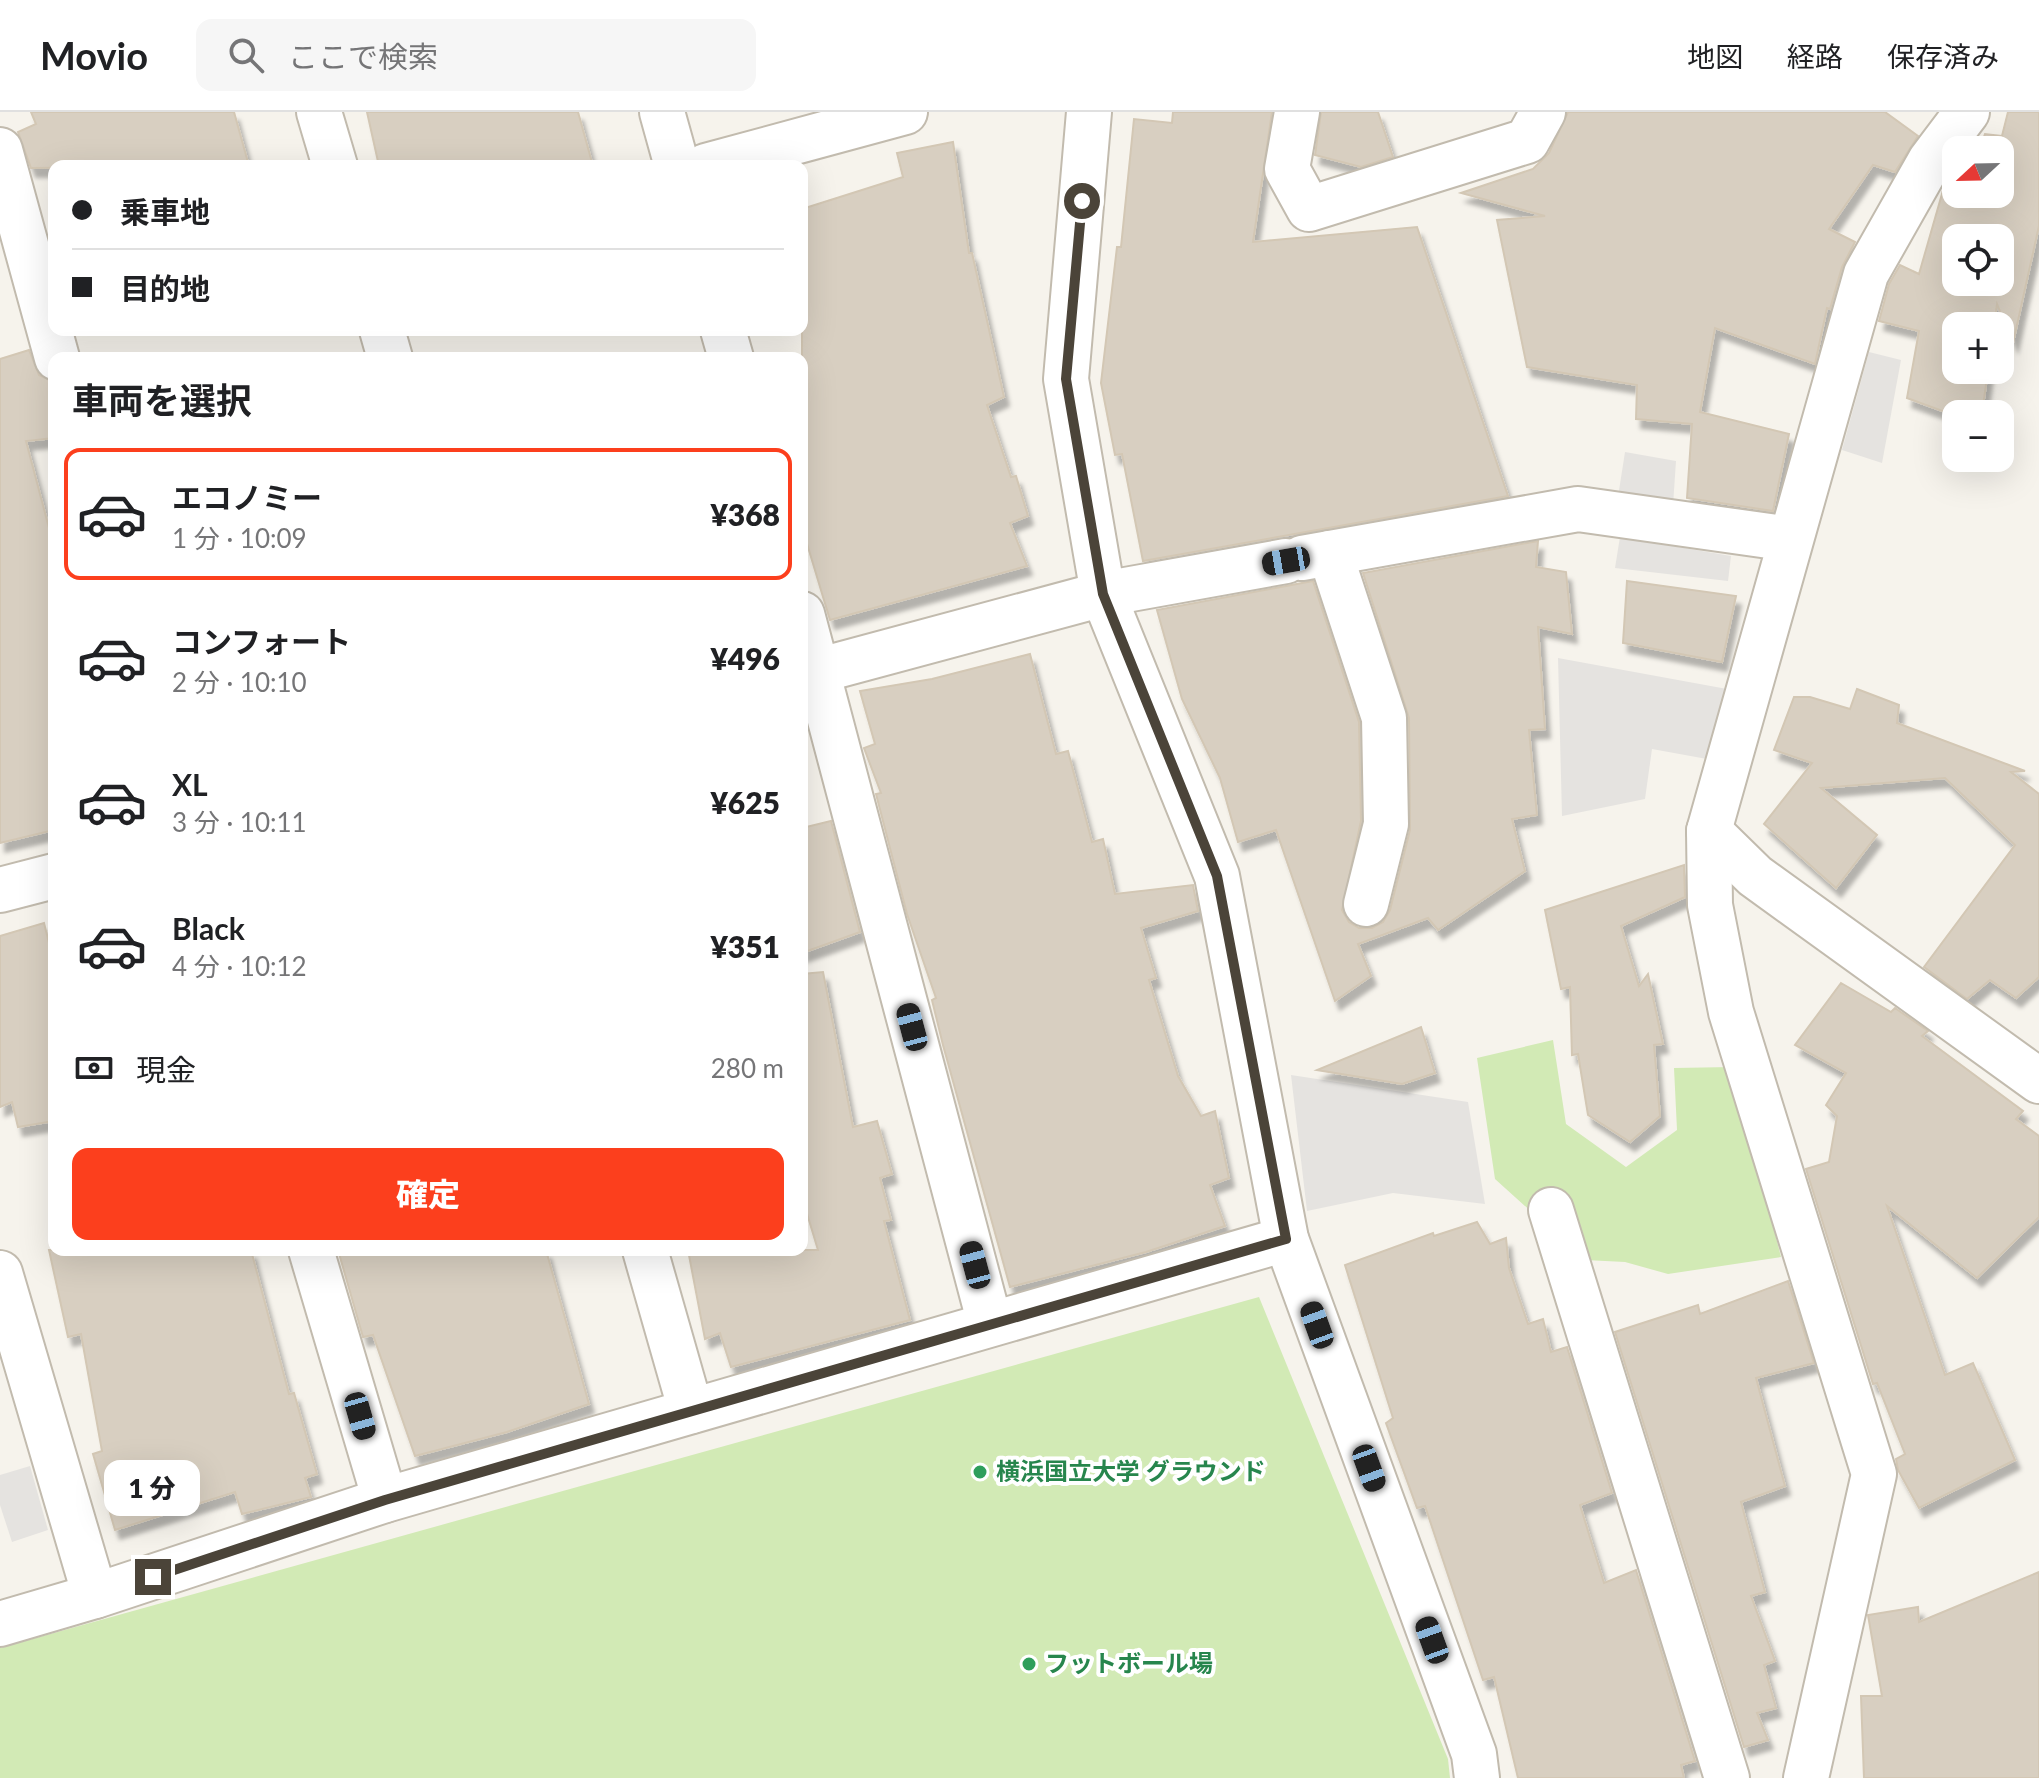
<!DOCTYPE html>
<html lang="ja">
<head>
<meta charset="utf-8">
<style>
	body { margin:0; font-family:Lato,"Noto Sans JP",sans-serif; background:#f6f6f6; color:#202124; height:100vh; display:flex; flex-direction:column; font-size:30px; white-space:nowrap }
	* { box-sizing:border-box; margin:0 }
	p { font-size:26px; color:#757577 }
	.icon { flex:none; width:44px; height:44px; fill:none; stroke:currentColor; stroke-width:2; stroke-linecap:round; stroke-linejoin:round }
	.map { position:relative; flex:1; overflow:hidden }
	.side { position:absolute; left:48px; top:240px; width:760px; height:904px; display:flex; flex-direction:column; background:#fff; border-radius:16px; box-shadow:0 8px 32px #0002 }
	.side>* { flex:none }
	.banner { position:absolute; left:48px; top:48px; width:760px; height:176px; border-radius:16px; box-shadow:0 8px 32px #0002; display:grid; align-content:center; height:176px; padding:0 24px; background:#fff }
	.needle { width:52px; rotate:248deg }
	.controls { position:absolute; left:1942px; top:24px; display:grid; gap:16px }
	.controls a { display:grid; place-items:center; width:72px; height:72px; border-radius:16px; background:#fff; box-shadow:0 8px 32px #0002; font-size:40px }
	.end { position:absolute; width:36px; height:36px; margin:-18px; border:10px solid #4b4439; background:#fff; box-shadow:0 0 0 4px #fff }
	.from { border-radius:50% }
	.bubble { position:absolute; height:56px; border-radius:16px; background:#fff; box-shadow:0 8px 32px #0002; font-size:26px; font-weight:800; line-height:56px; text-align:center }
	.car { position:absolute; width:24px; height:48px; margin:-24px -12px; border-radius:10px; box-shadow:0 0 6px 2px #0007; background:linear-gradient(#222 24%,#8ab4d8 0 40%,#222 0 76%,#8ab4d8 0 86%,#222 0) }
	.banner b { display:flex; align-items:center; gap:28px; height:76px; font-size:30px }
	.banner b+b { border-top:2px solid #e0e0e0 }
	.banner i { width:20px; height:20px; background:#202124 }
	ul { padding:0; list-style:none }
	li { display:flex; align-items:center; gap:24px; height:132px; margin:0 16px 12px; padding:0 8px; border:4px solid transparent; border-radius:16px }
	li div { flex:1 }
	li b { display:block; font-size:30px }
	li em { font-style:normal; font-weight:800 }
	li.current { border-color:#fc3f1d }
	li>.icon { width:72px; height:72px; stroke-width:1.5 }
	h2 { padding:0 24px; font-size:36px; line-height:96px }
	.pay { display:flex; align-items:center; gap:20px; height:88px; padding:0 24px; font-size:30px }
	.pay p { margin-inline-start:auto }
	.primary-button { display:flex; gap:16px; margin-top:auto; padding:16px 24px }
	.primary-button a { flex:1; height:92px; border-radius:16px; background:#fc3f1d; color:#fff; font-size:32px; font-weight:800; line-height:92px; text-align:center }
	header { display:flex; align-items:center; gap:48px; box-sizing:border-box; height:112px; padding:0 40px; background:#fff; border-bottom:2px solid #e0e0e0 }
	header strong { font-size:38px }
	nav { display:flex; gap:44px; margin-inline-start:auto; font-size:28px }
	.search { width:560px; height:72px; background:#f6f6f6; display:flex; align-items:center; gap:20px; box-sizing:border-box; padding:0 28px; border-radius:16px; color:#757577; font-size:30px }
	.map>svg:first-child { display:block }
	.green { fill:#d2eab5 }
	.parking { fill:#e5e3e0 }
	.building { fill:#d8cfc1; stroke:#d3c7b4; stroke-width:2; fill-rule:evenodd; filter:url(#shadow) }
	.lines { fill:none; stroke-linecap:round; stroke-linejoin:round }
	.street-casing { stroke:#c2bbae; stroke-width:48 }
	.street { stroke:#fff; stroke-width:44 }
	.route { stroke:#4b4439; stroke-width:10 }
	.leisure-dot { fill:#2e9e5b; stroke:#fff; stroke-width:3 }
	.labels { text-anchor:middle; stroke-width:8; stroke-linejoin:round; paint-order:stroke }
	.leisure-label { font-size:24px; font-weight:bold; fill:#27864d; stroke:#fff; text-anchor:start }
</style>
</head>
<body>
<header>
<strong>Movio</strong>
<div class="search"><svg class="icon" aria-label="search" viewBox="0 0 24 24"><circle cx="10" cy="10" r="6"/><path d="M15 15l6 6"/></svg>ここで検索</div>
<nav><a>地図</a><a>経路</a><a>保存済み</a></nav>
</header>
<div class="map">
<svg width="2039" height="1666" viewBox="0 0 2039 1666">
	<defs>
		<filter id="shadow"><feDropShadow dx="5" dy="9" stdDeviation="2" flood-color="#0004"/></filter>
	</defs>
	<rect width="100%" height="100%" fill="#f6f3ec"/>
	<g class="green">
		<path d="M 1553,928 L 1566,1012 L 1626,1055 L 1677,1018 L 1674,956 L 1732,955 L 1781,1145 L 1668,1162 L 1625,1150 L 1585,1148 L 1495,1067 L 1477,946 Z"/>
		<path d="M 1259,1185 L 1448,1647 L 1450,1666 L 0,1666 L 0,1536 Z"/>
	</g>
	<g class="parking">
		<path d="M 1869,240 L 1901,248 L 1882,351 L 1842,338 Z"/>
		<path d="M 1625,340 L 1676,349 L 1673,393 L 1618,385 Z"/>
		<path d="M 1620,425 L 1731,444 L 1728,469 L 1615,456 Z"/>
		<path d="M 1558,546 L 1727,577 L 1707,647 L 1652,637 L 1645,687 L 1562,704 Z"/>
		<path d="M 1291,963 L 1468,990 L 1485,1092 L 1393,1081 L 1307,1099 Z"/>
		<path d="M 30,1354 L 48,1418 L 12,1430 L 0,1393 L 0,1363 Z"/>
	</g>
	<g class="building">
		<path d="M 31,0 L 234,0 L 249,54 L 31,56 L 18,20 L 36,12 Z"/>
		<path d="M 367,0 L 578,0 L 593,54 L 379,54 Z"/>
		<path d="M 1173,0 L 1272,0 L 1253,130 L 1417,115 L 1508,384 L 1143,449 L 1122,342 L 1115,343 L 1101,271 L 1117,135 L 1121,135 L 1134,7 L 1172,11 Z"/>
		<path d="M 1321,0 L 1378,0 L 1393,45 L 1361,55 L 1315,43 Z"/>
		<path d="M 1568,0 L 1885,0 L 1918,24 L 1895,60 L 1873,53 L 1829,117 L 1855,130 L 1842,155 L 1830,197 L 1827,196 L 1815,252 L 1715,216 L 1700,300 L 1789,322 L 1773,399 L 1687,386 L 1692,312 L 1636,307 L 1637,273 L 1527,255 L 1497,108 L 1545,104 L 1461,81 L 1533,57 L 1549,41 Z"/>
		<path d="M 2008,0 L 2039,0 L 2039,114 L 2013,231 L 1997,192 L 1994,214 L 1956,214 L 1956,258 L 1988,258 L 1982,302 L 1956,304 L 1907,286 L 1919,219 L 1879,209 L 1889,172 L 1900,153 L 1919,162 L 1944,75 L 1956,56 L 1956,82 L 2000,82 L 2000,38 L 1979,38 L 1985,22 L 2002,24 ZM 1956,126 L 2000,126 L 2000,170 L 1956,170 Z"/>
		<path d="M 953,30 L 969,141 L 972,141 L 1004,285 L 987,293 L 1011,365 L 1016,364 L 1028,404 L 1010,411 L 1027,454 L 830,508 L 802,415 L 802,97 L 903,65 L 897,41 Z"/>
		<path d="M 29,238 L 39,263 L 54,270 L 54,326 L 26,329 L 54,435 L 54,718 L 0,731 L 0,247 Z"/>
		<path d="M 1538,429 L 1536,455 L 1566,460 L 1572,522 L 1538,515 L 1545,617 L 1529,618 L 1537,703 L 1512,707 L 1525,759 L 1438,818 L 1428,806 L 1358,832 L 1371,864 L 1335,889 L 1276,718 L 1238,730 L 1220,666 L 1182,587 L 1157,498 L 1313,469 L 1359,610 L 1361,709 L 1342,798 L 1349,810 L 1359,816 L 1372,816 L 1383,810 L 1390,798 L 1410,718 L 1409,606 L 1363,461 Z"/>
		<path d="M 1627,469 L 1736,484 L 1722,550 L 1623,531 Z"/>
		<path d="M 1030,542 L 1056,642 L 1068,639 L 1092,730 L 1103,727 L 1115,782 L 1193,773 L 1198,799 L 1141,816 L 1156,866 L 1149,868 L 1178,964 L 1201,1004 L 1215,999 L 1229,1066 L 1210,1073 L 1225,1114 L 1146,1140 L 1010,1175 L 943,933 L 932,888 L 936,886 L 907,802 L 876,682 L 881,681 L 864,636 L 875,632 L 860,579 L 932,567 Z"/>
		<path d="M 1857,577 L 1899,593 L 1897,611 L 2025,659 L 2011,660 L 2039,682 L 2039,865 L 2016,886 L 1990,868 L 1967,887 L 1924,855 L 2015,733 L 1945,666 L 1821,676 L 1877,723 L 1836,776 L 1764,712 L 1812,651 L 1774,638 L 1794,585 L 1810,585 L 1850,597 Z"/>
		<path d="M 831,709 L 860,820 L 802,841 L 802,716 Z"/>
		<path d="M 1684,753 L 1685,785 L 1621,814 L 1639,874 L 1648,862 L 1663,932 L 1654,933 L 1660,1004 L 1630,1030 L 1588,1003 L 1578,942 L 1572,943 L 1570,875 L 1561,877 L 1545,798 Z"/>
		<path d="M 44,811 L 54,851 L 54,1009 L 18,1015 L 12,990 L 0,995 L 0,824 Z"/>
		<path d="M 823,860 L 853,1015 L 877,1009 L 892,1062 L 880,1066 L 891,1108 L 884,1109 L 910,1208 L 731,1255 L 720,1221 L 705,1227 L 688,1138 L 818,1138 L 802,1085 L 802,862 Z"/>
		<path d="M 1841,871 L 1891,900 L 1895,896 L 1928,919 L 1922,924 L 2023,999 L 2016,1007 L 2039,1024 L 2039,1105 L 1977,1166 L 1887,1094 L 1945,1263 L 1973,1251 L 2015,1348 L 1919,1396 L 1898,1358 L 1896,1347 L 1905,1342 L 1877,1271 L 1873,1272 L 1806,1057 L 1829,1050 L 1837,1004 L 1826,993 L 1846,961 L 1795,933 Z"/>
		<path d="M 1421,915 L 1435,961 L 1402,972 L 1317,958 Z"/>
		<path d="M 1477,1110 L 1490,1132 L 1506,1126 L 1509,1156 L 1528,1212 L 1543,1207 L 1551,1240 L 1567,1235 L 1612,1381 L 1580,1393 L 1604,1471 L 1636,1458 L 1695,1649 L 1681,1653 L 1684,1666 L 1518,1666 L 1494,1565 L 1483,1568 L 1425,1394 L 1417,1396 L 1386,1311 L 1393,1306 L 1345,1153 L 1433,1121 L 1434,1124 Z"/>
		<path d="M 49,1138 L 251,1138 L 289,1282 L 294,1281 L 317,1362 L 305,1366 L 311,1385 L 242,1402 L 235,1380 L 115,1418 L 93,1342 L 102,1339 L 81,1222 L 68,1225 Z"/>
		<path d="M 338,1138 L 546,1138 L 589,1292 L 507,1320 L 415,1344 L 373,1223 L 363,1225 Z"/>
		<path d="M 1788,1169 L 1814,1251 L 1756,1266 L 1785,1374 L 1741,1390 L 1765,1480 L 1751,1484 L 1775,1549 L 1764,1553 L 1776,1596 L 1757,1601 L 1768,1628 L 1744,1635 L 1615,1220 L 1698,1193 L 1700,1202 Z"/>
		<path d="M 2039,1460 L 2039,1666 L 1864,1666 L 1861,1584 L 1882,1584 L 1868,1503 L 1918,1495 L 1919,1510 Z"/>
	</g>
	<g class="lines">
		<defs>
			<g id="street">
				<path d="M 319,0 L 335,54"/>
				<path d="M 662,0 L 677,54"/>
				<path d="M 1089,0 L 1066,267 L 1103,482 L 1217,764 L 1286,1127 L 1474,1642 L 1477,1666"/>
				<path d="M 1297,0 L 1287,57 L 1309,97 L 1527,29 L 1543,0"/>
				<path d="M 0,38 L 57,246"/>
				<path d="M 706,54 L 905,0"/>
				<path d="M 382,218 L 390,246"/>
				<path d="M 723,218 L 731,246"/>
				<path d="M 1330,441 L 1384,606 L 1386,712 L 1366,792"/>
				<path d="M 1302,446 L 1578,397 L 1790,427"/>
				<path d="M 802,502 L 990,1212"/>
				<path d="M 802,563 L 1103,482 L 1286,449"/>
				<path d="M 1709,719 L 1755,764 L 2039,969"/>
				<path d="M 0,778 L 54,764"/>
				<path d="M 1551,1098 L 1727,1666"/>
				<path d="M 311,1138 L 385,1388"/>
				<path d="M 645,1138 L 691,1299"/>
				<path d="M 0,1161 L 95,1484 L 385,1388 L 1286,1127"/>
				<path d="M 0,1512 L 95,1484"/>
				<path d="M 1806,1666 L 1874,1362 L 1731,900 L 1710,793 L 1709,719 L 1866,162 L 1930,49 L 1967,0"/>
			</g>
		</defs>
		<use href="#street" class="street-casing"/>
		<use href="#street" class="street"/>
	</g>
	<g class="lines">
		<path class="route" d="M 153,1465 L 385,1388 L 1286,1127 L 1217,764 L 1103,482 L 1066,267 L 1082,89"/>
	</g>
	<g class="leisure-dot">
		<circle cx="980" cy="1360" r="8"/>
		<circle cx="1029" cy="1552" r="8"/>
	</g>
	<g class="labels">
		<g class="leisure-label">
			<text x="996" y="1368">横浜国立大学 グラウンド</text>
			<text x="1045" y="1560">フットボール場</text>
		</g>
	</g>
</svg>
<div class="controls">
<a><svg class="needle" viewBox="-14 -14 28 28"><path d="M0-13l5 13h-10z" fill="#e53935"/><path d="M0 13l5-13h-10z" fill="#757577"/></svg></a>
<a><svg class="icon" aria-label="locate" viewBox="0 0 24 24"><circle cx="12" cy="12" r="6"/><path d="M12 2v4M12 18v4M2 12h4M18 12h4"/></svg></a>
<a>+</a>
<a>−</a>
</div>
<i class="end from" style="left:1082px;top:89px"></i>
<i class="end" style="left:153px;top:1465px"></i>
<div class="bubble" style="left:104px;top:1348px;width:96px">1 分</div>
<i class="car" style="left:1286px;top:449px;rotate:260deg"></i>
<i class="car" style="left:912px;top:915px;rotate:345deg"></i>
<i class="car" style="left:975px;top:1153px;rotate:345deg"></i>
<i class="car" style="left:1317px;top:1213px;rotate:340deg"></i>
<i class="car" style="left:360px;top:1304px;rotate:164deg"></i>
<i class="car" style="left:1369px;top:1356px;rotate:160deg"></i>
<i class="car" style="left:1432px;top:1528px;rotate:340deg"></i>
<div class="banner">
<b><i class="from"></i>乗車地</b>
<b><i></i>目的地</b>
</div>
<section class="side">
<h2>車両を選択</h2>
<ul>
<li class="current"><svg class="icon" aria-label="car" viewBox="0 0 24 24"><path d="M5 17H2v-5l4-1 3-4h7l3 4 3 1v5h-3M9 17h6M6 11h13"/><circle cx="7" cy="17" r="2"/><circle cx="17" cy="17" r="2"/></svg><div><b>エコノミー</b><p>1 分 · 10:09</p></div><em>¥368</em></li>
<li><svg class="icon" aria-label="car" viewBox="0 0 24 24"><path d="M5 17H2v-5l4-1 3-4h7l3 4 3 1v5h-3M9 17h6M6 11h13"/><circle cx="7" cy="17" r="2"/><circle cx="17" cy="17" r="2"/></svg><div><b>コンフォート</b><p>2 分 · 10:10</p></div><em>¥496</em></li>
<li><svg class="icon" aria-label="car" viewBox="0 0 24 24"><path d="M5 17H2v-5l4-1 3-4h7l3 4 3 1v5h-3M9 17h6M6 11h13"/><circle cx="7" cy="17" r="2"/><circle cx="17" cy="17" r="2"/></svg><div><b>XL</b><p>3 分 · 10:11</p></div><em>¥625</em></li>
<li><svg class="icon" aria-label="car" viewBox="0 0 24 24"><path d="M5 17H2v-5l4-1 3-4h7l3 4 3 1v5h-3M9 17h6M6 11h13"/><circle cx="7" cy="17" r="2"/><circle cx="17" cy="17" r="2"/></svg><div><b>Black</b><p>4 分 · 10:12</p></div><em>¥351</em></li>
</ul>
<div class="pay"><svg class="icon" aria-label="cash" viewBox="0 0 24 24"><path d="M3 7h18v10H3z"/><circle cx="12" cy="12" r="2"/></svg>現金<p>280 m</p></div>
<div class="primary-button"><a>確定</a></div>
</section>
</div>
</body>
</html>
